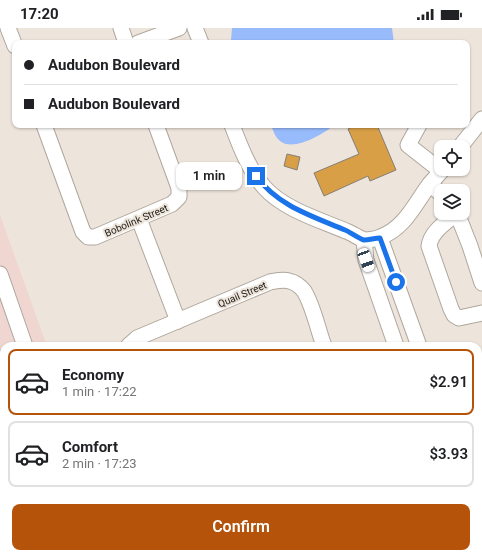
<!DOCTYPE html>
<html lang="en">
<head>
<meta charset="utf-8">
<style>
	body { margin:0; font-family:Roboto,sans-serif; background:#f6f6f6; color:#202124; height:100vh; display:flex; flex-direction:column; font-size:15px; white-space:nowrap }
	* { box-sizing:border-box; margin:0 }
	p { font-size:13px; color:#757577 }
	.icon { flex:none; width:22px; height:22px; fill:none; stroke:currentColor; stroke-width:2; stroke-linecap:round; stroke-linejoin:round }
	.map { position:relative; flex:1; overflow:hidden }
	.drawer { position:absolute; left:0px; top:314px; width:482px; height:216px; display:flex; flex-direction:column; background:#fff; border-radius:12px 12px 0 0; box-shadow:0 1px 3px #0004 }
	.drawer>* { flex:none }
	.hud { position:absolute; left:12px; top:12px; width:458px; height:88px; border-radius:8px; box-shadow:0 1px 3px #0004; display:grid; align-content:center; height:88px; padding:0 12px; background:#fff }
	.controls { position:absolute; left:434px; top:112px; display:grid; gap:8px }
	.controls a { display:grid; place-items:center; width:36px; height:36px; border-radius:8px; background:#fff; box-shadow:0 1px 3px #0004; font-size:20px }
	.end { position:absolute; width:18px; height:18px; margin:-9px; border:5px solid #1a73e8; background:#fff; box-shadow:0 0 0 2px #fff }
	.from { border-radius:50% }
	.bubble { position:absolute; height:28px; border-radius:8px; background:#fff; box-shadow:0 1px 3px #0004; font-size:13px; font-weight:600; line-height:28px; text-align:center }
	.car { position:absolute; width:12px; height:24px; margin:-12px -6px; border-radius:5px; box-shadow:0 0 3px 1px #0007; background:linear-gradient(#fff 24%,#345 0 40%,#fff 0 76%,#345 0 86%,#fff 0) }
	.hud b { display:flex; align-items:center; gap:14px; height:38px; font-size:15px }
	.hud b+b { border-top:1px solid #e0e0e0 }
	.hud i { width:10px; height:10px; background:#202124 }
	ul { padding:7px 0 0; list-style:none }
	li { display:flex; align-items:center; gap:12px; height:66px; margin:0 8px 6px; padding:0 4px; border:2px solid #e0e0e0; border-radius:8px }
	li div { flex:1 }
	li b { display:block; font-size:15px }
	li em { font-style:normal; font-weight:600 }
	li.active { border-color:#b45309 }
	li>.icon { width:36px; height:36px; stroke-width:1.5 }
	.button { display:flex; gap:8px; margin-top:auto; padding:8px 12px }
	.button a { flex:1; height:46px; border-radius:8px; background:#b45309; color:#fff; font-size:16px; font-weight:600; line-height:46px; text-align:center }
	.status { display:flex; justify-content:space-between; align-items:center; height:28px; padding:0 20px; background:#fff; direction:ltr }
	.status svg { height:11px; fill:currentColor }
	.map>svg:first-child { display:block }
	.industrial { fill:#f0d6d1 }
	.water { fill:#98bbfc }
	.building { fill:#d99f46; stroke:#867e75 }
	.lines { fill:none; stroke-linecap:round; stroke-linejoin:round }
	.minor-casing { stroke:#afa79d; stroke-width:17 }
	.major-casing { stroke:#afa79d; stroke-width:20 }
	.minor { stroke:#fff; stroke-width:15 }
	.major { stroke:#fff; stroke-width:18 }
	.route { stroke:#1a73e8; stroke-width:5 }
	.labels { text-anchor:middle; stroke-width:4; stroke-linejoin:round; paint-order:stroke }
	.street-label { font-size:10px; fill:#1e1b17; stroke:#ede5db }
</style>
</head>
<body>
<div class="status"><b>17:20</b><svg viewBox="0 0 49 12"><path d="M0 12V9h3v3zM5 12V6h3v6zM10 12V3h3v9zM15 12V0h3v12zM26 1h20v11H26zM47 4h2v5h-2z"/></svg></div>
<div class="map">
<svg width="482" height="530" viewBox="0 0 482 530">
	<rect width="100%" height="100%" fill="#ede5db"/>
	<path class="industrial" d="M 0,187 L 47,318 L 4,318 L 4,526 L 123,526 L 124,530 L 0,530 Z"/>
	<g class="water">
		<path d="M 232,0 L 392,0 L 394,15 L 233,15 L 231,12 Z"/>
		<path d="M 271,97 L 334,97 C 324,106 293,124 280,113 C 275,109 273,102 271,97 Z"/>
	</g>
	<g class="building">
		<path d="M 356,97 L 377,97 L 396,142 L 370,153 L 368,148 L 324,168 L 314,145 L 359,126 L 348,101 Z"/>
		<path d="M 287,126 L 300,129 L 297,142 L 284,138 Z"/>
	</g>
	<g class="lines">
		<defs>
			<g id="minor">
				<path d="M 8,0 L 15,18"/>
				<path d="M 121,0 L 126,15"/>
				<path d="M 195,0 L 201,15"/>
				<path d="M 138,15 L 179,0"/>
				<path d="M 44,97 L 83,204 L 88,209 L 95,209 L 172,176 L 179,169 L 179,160 L 156,97"/>
				<path d="M 232,97 C 240,118 249,142 264,159 C 283,181 320,192 346,203 C 352,205 357,209 362,211 C 366,213 376,211 380,209 C 404,201 415,176 429,157 C 433,152 438,147 443,141"/>
				<path d="M 419,97 L 408,117 L 441,143"/>
				<path d="M 460,119 L 482,91"/>
				<path d="M 430,156 L 441,166"/>
				<path d="M 139,191 L 178,293"/>
				<path d="M 380,210 L 419,318"/>
				<path d="M 364,212 L 366,232 L 396,318"/>
				<path d="M 0,246 L 25,318"/>
				<path d="M 482,255 L 470,218 L 457,185 C 447,194 431,203 429,218 L 451,281 L 454,287 L 459,290 L 482,285"/>
				<path d="M 128,318 L 137,310 L 270,254 C 276,253 283,251 289,253 C 294,254 300,258 304,263 C 313,277 318,302 324,318"/>
				<path d="M 0,360 L 4,359"/>
				<path d="M 478,394 L 482,392"/>
				<path d="M 478,478 L 482,487"/>
				<path d="M 0,514 L 4,513"/>
				<path d="M 101,526 L 102,530"/>
			</g>
			<g id="major">
				<path d="M 478,514 L 482,512"/>
				<path d="M 439,530 L 449,526"/>
			</g>
		</defs>
		<use href="#minor" class="minor-casing"/>
		<use href="#major" class="major-casing"/>
		<use href="#minor" class="minor"/>
		<use href="#major" class="major"/>
	</g>
	<g class="lines">
		<path class="route" d="M 256,148 C 278,178 312,188 345,202 C 350,204 360,211 364,212 C 369,212 375,210 380,210 L 396,254"/>
	</g>
	<g class="labels">
		<g class="street-label">
			<text transform="translate(136 192) rotate(-23)" y="4">Bobolink Street</text>
			<text transform="translate(242 266) rotate(-23)" y="4">Quail Street</text>
		</g>
	</g>
</svg>
<div class="controls">
<a><svg class="icon" aria-label="locate" viewBox="0 0 24 24"><circle cx="12" cy="12" r="6"/><path d="M12 2v4M12 18v4M2 12h4M18 12h4"/></svg></a>
<a><svg class="icon" aria-label="layers" viewBox="0 0 24 24"><path d="M12 4l9 5-9 5-9-5zM3 14l9 5 9-5"/></svg></a>
</div>
<i class="end from" style="left:396px;top:254px"></i>
<i class="end" style="left:256px;top:148px"></i>
<div class="bubble" style="left:176px;top:134px;width:66px">1 min</div>
<i class="car" style="left:366px;top:232px;rotate:160deg"></i>
<div class="hud">
<b><i class="from"></i>Audubon Boulevard</b>
<b><i></i>Audubon Boulevard</b>
</div>
<section class="drawer">
<ul>
<li class="active"><svg class="icon" aria-label="car" viewBox="0 0 24 24"><path d="M5 17H2v-5l4-1 3-4h7l3 4 3 1v5h-3M9 17h6M6 11h13"/><circle cx="7" cy="17" r="2"/><circle cx="17" cy="17" r="2"/></svg><div><b>Economy</b><p>1 min · 17:22</p></div><em>$2.91</em></li>
<li><svg class="icon" aria-label="car" viewBox="0 0 24 24"><path d="M5 17H2v-5l4-1 3-4h7l3 4 3 1v5h-3M9 17h6M6 11h13"/><circle cx="7" cy="17" r="2"/><circle cx="17" cy="17" r="2"/></svg><div><b>Comfort</b><p>2 min · 17:23</p></div><em>$3.93</em></li>
</ul>
<div class="button"><a>Confirm</a></div>
</section>
</div>
</body>
</html>
